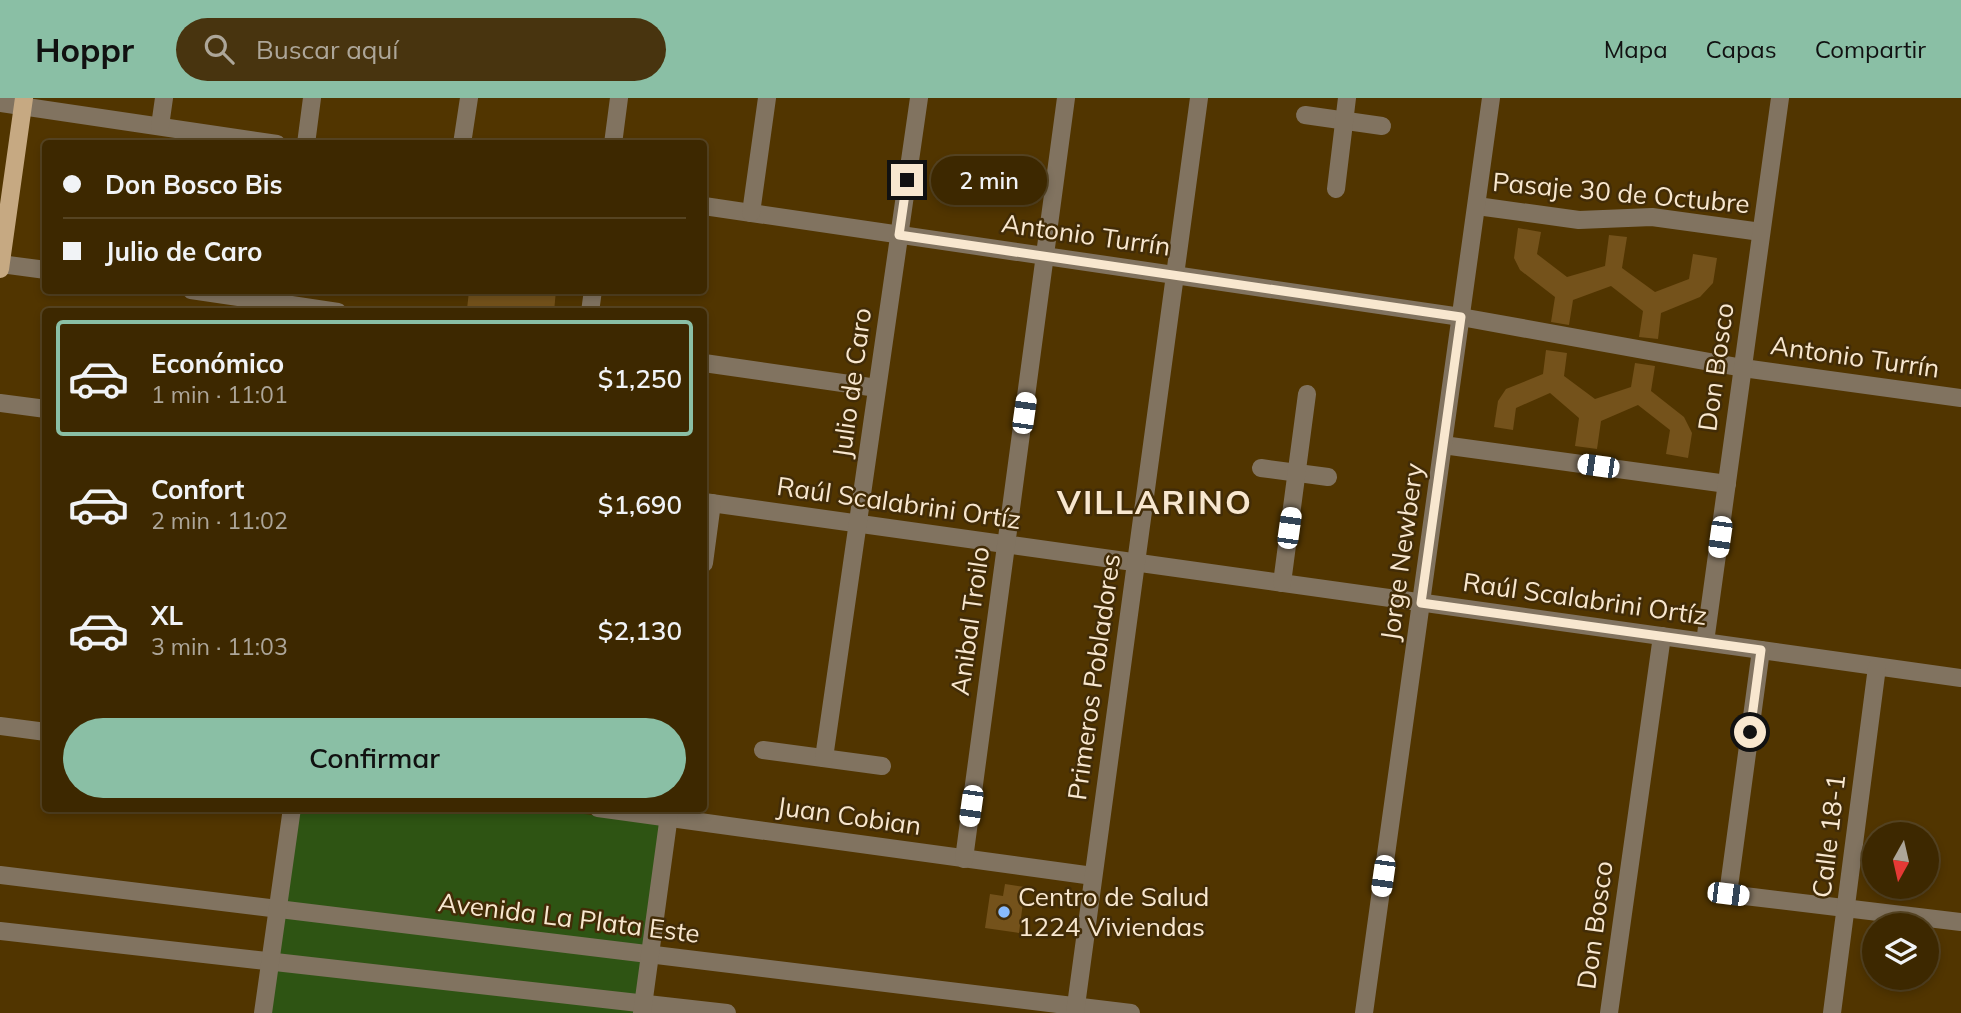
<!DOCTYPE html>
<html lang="es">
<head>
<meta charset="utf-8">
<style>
	body { margin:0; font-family:Mulish,sans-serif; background:#48340f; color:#f1f3f6; height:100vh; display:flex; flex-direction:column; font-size:26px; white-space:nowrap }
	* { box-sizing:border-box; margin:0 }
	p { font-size:23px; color:#ada699 }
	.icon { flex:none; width:38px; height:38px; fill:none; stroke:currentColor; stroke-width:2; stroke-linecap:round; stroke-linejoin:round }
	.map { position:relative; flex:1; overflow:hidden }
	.panel { position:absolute; left:42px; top:210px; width:665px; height:504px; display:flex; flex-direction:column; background:#3d2800; border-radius:7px; box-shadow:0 4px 10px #0003,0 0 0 2px #564422 }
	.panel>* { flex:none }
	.top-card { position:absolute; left:42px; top:42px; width:665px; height:154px; border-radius:7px; box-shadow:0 4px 10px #0003,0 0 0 2px #564422; display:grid; align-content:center; height:154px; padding:0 21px; background:#3d2800 }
	.needle { width:46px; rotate:188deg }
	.tools { position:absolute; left:1862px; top:724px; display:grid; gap:14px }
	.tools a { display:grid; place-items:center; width:77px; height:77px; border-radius:50%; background:#3d2800; box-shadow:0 4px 10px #0003,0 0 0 2px #564422; font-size:35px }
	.end { position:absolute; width:32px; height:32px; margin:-16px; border:9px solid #f8e7cf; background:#111; box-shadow:0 0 0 4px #111 }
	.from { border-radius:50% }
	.bubble { position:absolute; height:49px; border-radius:24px; background:#3d2800; box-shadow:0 4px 10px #0003,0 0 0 2px #564422; font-size:23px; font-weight:600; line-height:49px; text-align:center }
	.car { position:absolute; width:21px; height:42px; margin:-21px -10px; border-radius:9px; box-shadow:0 0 5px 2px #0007; background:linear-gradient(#fff 24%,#345 0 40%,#fff 0 76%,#345 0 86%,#fff 0) }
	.top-card b { display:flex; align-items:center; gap:24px; height:66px; font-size:26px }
	.top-card b+b { border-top:2px solid #564422 }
	.top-card i { width:18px; height:18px; background:#f1f3f6 }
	ul { padding:12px 0 0; list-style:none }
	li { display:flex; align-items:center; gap:21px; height:116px; margin:0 14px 10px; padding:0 7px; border:4px solid transparent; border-radius:7px }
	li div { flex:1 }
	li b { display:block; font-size:26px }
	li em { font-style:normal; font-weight:600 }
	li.current { border-color:#8abfa5 }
	li>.icon { width:63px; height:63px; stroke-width:1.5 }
	.cta { display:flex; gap:14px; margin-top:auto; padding:14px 21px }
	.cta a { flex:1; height:80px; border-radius:42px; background:#8abfa5; color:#111; font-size:28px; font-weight:600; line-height:80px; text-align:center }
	header { display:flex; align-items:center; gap:42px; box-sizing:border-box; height:98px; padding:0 35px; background:#8abfa5; color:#111 }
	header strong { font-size:33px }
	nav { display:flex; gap:38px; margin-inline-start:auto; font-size:24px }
	.search { width:490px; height:63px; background:#48340f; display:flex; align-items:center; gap:18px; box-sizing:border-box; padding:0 24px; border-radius:38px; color:#ada699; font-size:26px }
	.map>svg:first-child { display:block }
	.green { fill:#2e5413 }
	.building { fill:#74521b }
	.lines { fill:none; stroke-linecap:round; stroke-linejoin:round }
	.minor { stroke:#817360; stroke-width:18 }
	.major { stroke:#c6a982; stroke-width:18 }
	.route { stroke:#f8e7cf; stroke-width:9 }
	.poi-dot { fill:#88bafc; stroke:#422c07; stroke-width:2.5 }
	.labels { text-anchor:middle; stroke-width:5; stroke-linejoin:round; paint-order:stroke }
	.street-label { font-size:26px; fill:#f8e7cf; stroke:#422c07 }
	.poi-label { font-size:26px; fill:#f8e7cf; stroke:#422c07; text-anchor:start }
	.district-label { font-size:33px; font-weight:bold; letter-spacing:2px; fill:#f8e7cf; stroke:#422c07 }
</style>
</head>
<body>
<header>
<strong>Hoppr</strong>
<div class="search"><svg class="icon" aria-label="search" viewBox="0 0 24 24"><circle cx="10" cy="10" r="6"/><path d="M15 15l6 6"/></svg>Buscar aquí</div>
<nav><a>Mapa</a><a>Capas</a><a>Compartir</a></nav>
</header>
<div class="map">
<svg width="1961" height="915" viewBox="0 0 1961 915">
	<rect width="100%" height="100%" fill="#513500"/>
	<path class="green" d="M 543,710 L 661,727 L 635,915 L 270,915 L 298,711 Z"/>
	<g class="building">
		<path d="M 1518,130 L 1541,134 L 1537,156 L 1567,179 L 1605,168 L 1609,137 L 1627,139 L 1622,170 L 1655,194 L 1689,181 L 1693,156 L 1717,160 L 1713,185 L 1700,199 L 1661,215 L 1658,241 L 1639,239 L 1643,213 L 1611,188 L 1573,202 L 1569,227 L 1551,224 L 1555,199 L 1520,172 L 1514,160 Z"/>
		<path d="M 493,192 L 556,192 L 554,214 L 483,214 L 467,211 L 469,193 L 492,196 Z"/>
		<path d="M 1546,252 L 1567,255 L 1564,278 L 1595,301 L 1631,289 L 1635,265 L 1655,268 L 1651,293 L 1684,319 L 1692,335 L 1688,360 L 1666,356 L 1670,332 L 1638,307 L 1601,323 L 1597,351 L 1575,348 L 1579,320 L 1550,295 L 1516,310 L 1513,332 L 1494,329 L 1498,303 L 1506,291 L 1543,276 Z"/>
		<path d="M 1005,786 L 1025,789 L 1019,835 L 985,830 L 990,796 L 1003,798 Z"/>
	</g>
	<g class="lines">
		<g class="minor">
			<path d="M 0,5 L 277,46"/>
			<path d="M 1305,17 L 1382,28"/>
			<path d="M 160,28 L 164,0"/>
			<path d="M 306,46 L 312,0"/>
			<path d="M 462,46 L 469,0"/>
			<path d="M 613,46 L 619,0"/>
			<path d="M 1336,91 L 1347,0"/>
			<path d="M 704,108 L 1461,219 L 1743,270 L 1961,300"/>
			<path d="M 1477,108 L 1579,122 L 1652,119 L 1761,134"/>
			<path d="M 751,115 L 767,0"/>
			<path d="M 0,166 L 46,172"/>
			<path d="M 191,192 L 338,214"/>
			<path d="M 590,214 L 593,192"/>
			<path d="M 704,265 L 877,290"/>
			<path d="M 0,305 L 46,311"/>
			<path d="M 1443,347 L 1727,386"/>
			<path d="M 1261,370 L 1328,379"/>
			<path d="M 704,404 L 1961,580"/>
			<path d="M 704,465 L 712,405"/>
			<path d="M 1282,485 L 1307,296"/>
			<path d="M 1705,544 L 1780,0"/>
			<path d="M 1761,552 L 1728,796 L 1961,824"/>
			<path d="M 0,628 L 46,634"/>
			<path d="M 763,652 L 882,668"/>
			<path d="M 824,660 L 919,0"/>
			<path d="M 598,710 L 1093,778"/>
			<path d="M 964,761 L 1066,0"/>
			<path d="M 0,777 L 1131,915"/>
			<path d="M 0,833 L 727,915"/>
			<path d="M 263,915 L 292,710"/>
			<path d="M 642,915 L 670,710"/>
			<path d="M 1075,915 L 1199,0"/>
			<path d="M 1364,915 L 1491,0"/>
			<path d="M 1609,915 L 1662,538"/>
			<path d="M 1832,915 L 1877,569"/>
		</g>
		<path class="major" d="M 0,171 L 24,0"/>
	</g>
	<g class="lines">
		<path class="route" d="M 907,82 L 899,137 L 1461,219 L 1421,505 L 1761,552 L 1750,634"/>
	</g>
	<circle class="poi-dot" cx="1004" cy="814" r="7"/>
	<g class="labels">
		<g class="street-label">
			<text transform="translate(1621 95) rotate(5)" y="9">Pasaje 30 de Octubre</text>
			<text transform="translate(1086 137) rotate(8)" y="9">Antonio Turrín</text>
			<text transform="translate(1855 259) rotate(8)" y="9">Antonio Turrín</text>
			<text transform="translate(1716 269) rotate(-82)" y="9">Don Bosco</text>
			<text transform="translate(852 285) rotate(-82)" y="9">Julio de Caro</text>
			<text transform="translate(899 405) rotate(8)" y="9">Raúl Scalabrini Ortíz</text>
			<text transform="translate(1402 454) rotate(-82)" y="9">Jorge Newbery</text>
			<text transform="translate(1585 501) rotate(8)" y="9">Raúl Scalabrini Ortíz</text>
			<text transform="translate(970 523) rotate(-82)" y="9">Anibal Troilo</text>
			<text transform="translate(1094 579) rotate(-82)" y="9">Primeros Pobladores</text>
			<text transform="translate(849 718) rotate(8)" y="9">Juan Cobian</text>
			<text transform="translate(1829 738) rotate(-83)" y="9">Calle 18-1</text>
			<text transform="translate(569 820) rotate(7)" y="9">Avenida La Plata Este</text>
			<text transform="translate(1595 827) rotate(-82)" y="9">Don Bosco</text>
		</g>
		<g class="poi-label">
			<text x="1018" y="808">Centro de Salud<tspan x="1018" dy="30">1224 Viviendas</tspan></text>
		</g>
		<g class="district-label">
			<text x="1155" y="416">VILLARINO</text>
		</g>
	</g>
</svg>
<div class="tools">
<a><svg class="needle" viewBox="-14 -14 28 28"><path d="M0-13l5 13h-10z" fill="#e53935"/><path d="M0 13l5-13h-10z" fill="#ada699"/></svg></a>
<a><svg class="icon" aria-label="layers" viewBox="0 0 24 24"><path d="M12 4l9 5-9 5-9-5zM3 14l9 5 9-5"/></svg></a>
</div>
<i class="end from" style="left:1750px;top:634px"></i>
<i class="end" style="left:907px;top:82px"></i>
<div class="bubble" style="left:931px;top:58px;width:116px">2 min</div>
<i class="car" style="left:1024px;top:315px;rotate:8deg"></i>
<i class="car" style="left:1598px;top:368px;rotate:278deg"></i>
<i class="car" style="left:1289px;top:430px;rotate:8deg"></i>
<i class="car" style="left:1720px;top:439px;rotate:188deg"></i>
<i class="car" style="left:971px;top:708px;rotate:188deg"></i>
<i class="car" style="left:1383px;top:778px;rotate:188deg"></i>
<i class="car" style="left:1728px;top:796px;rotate:97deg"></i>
<div class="top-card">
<b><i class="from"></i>Don Bosco Bis</b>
<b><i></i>Julio de Caro</b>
</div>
<section class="panel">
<ul>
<li class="current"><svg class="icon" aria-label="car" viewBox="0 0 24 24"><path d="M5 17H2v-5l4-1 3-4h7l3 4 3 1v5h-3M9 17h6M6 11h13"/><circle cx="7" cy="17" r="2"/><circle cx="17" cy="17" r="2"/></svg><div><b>Económico</b><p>1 min · 11:01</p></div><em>$1,250</em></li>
<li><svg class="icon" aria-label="car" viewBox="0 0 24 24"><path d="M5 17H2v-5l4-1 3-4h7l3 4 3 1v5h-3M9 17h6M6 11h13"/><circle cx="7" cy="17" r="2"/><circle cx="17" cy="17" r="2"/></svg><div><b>Confort</b><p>2 min · 11:02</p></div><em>$1,690</em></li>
<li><svg class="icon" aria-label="car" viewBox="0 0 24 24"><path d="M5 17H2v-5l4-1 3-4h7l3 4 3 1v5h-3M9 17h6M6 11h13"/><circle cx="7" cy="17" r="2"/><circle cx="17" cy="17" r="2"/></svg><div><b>XL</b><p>3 min · 11:03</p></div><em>$2,130</em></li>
</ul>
<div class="cta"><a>Confirmar</a></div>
</section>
</div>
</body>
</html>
